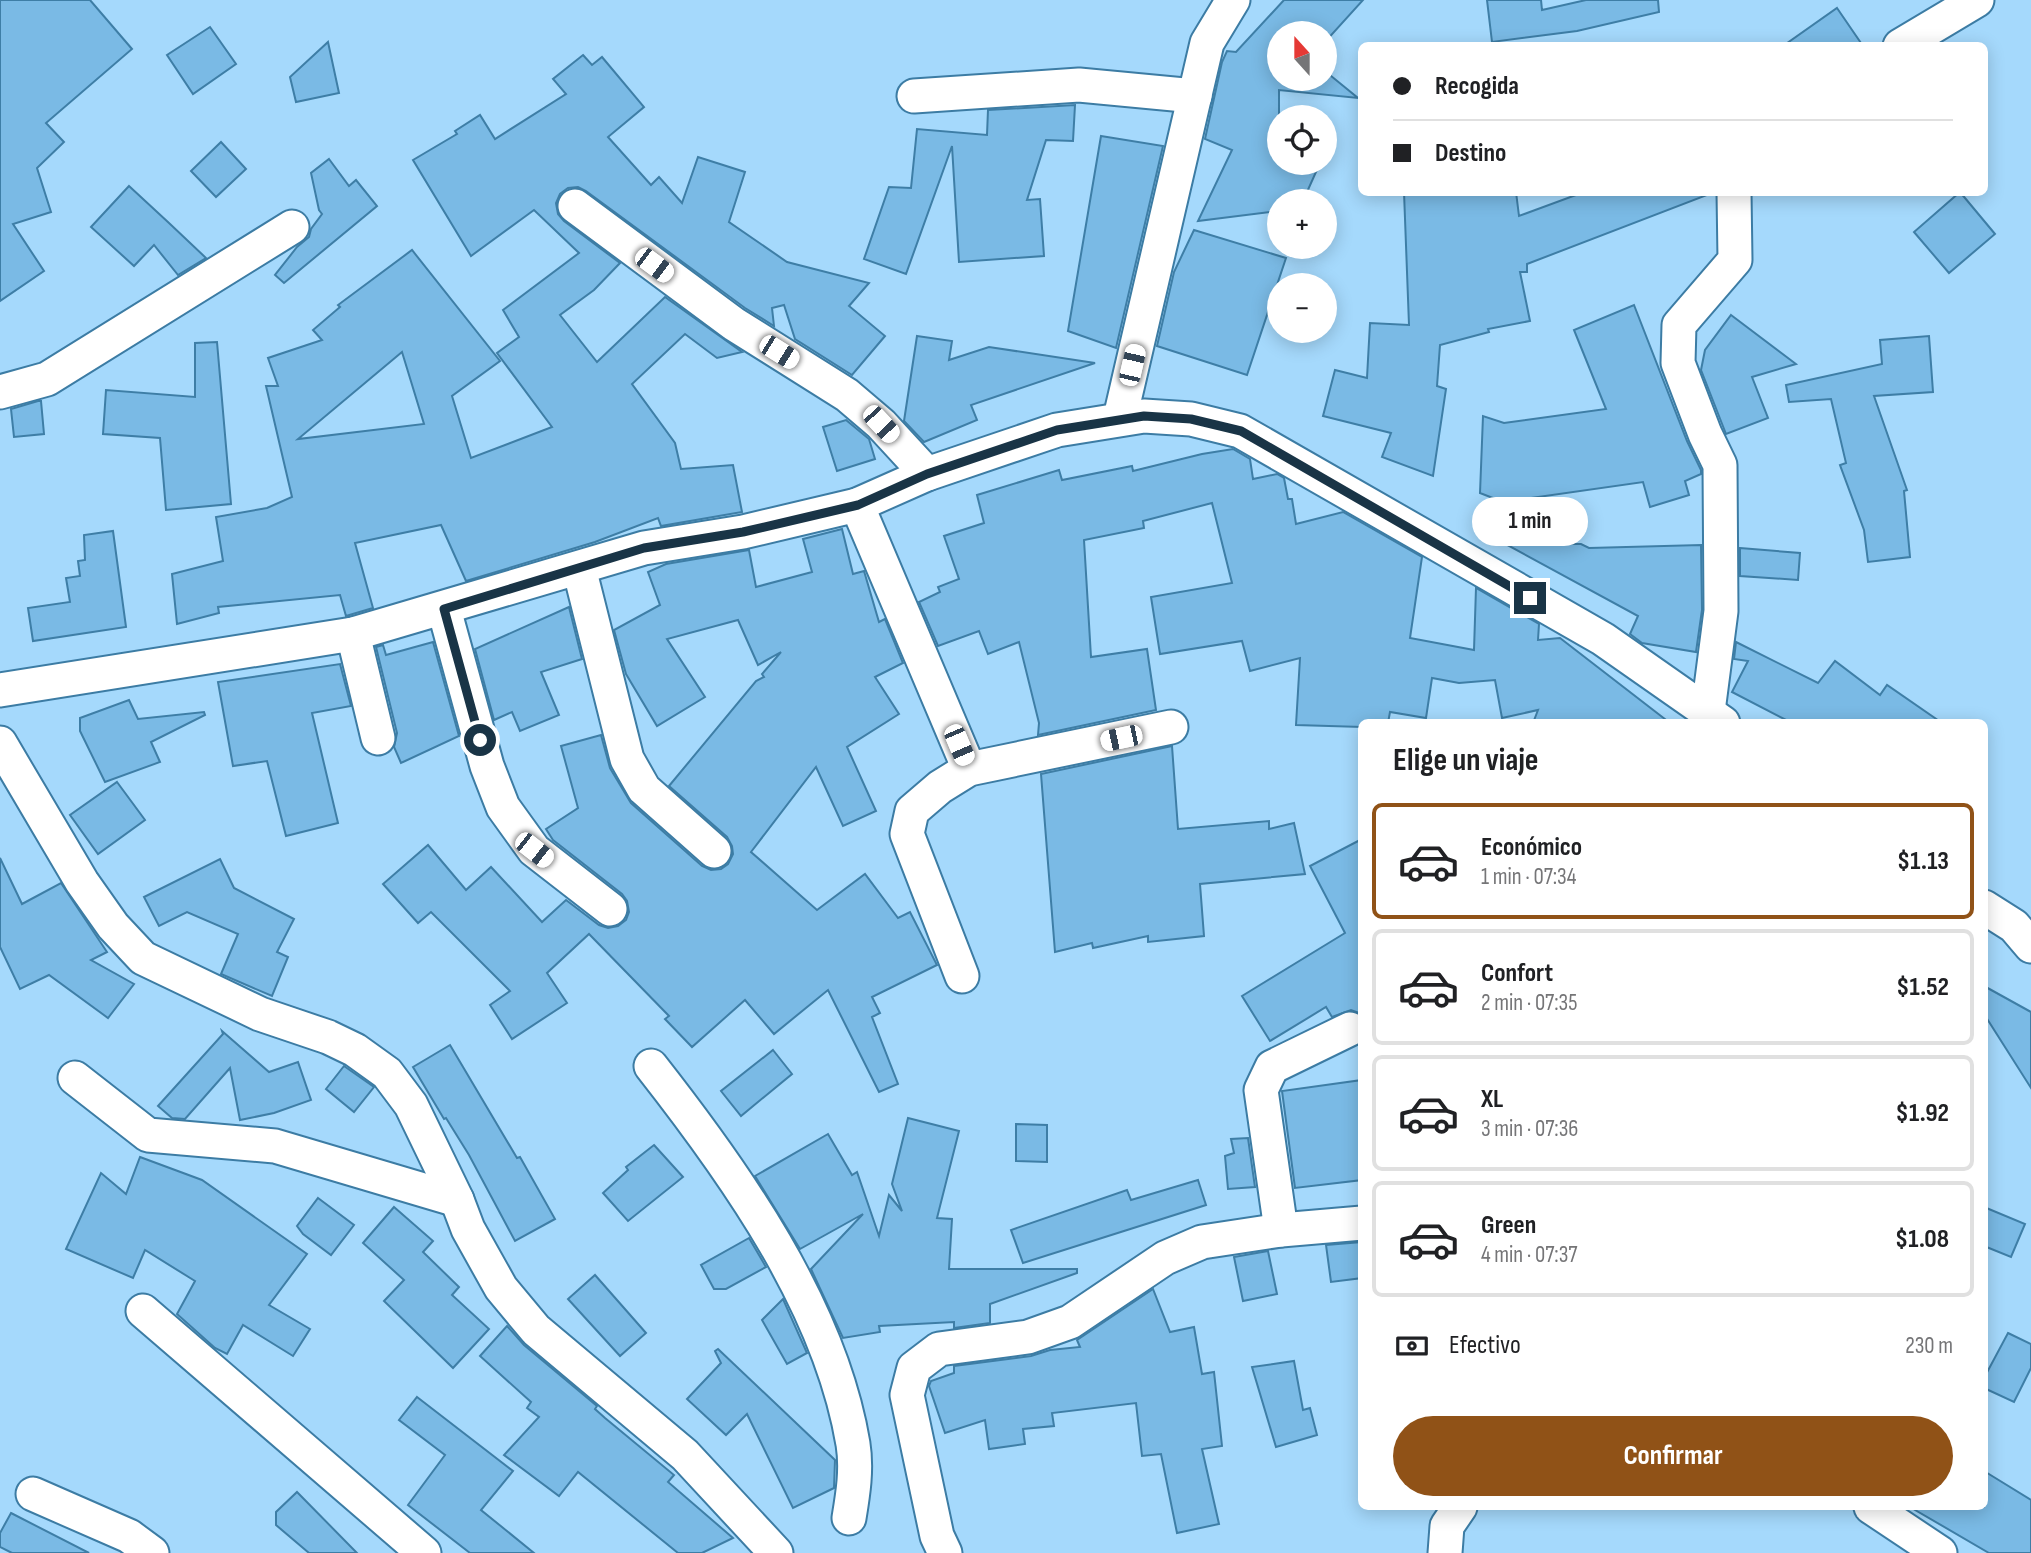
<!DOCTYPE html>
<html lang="es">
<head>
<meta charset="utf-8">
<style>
	body { margin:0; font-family:"Sofia Sans Condensed",sans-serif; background:#f6f6f6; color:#202124; height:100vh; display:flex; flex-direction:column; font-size:26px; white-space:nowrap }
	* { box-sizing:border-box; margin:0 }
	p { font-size:23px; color:#757577 }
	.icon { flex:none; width:38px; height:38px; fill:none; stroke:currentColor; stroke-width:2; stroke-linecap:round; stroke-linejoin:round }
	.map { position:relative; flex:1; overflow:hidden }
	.panel { position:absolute; left:1358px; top:719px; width:630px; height:791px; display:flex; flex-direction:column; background:#fff; border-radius:10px; box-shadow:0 4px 18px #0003 }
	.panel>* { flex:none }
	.hud { position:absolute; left:1358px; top:42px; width:630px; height:154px; border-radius:10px; box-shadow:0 4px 18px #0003; display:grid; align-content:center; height:154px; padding:0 35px; background:#fff }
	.needle { width:46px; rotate:339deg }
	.buttons { position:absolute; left:1267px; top:21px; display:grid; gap:14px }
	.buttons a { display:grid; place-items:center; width:70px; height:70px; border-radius:50%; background:#fff; box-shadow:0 4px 18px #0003; font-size:35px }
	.end { position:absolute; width:32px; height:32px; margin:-16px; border:9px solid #193446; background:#fff; box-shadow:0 0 0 4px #fff }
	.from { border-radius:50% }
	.bubble { position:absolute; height:49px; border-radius:24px; background:#fff; box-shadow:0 4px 18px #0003; font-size:23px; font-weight:700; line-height:49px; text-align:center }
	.car { position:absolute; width:21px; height:42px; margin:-21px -10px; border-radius:9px; box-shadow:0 0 5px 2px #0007; background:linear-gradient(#fff 24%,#345 0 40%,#fff 0 76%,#345 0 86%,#fff 0) }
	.hud b { display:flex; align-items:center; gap:24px; height:66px; font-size:26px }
	.hud b+b { border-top:2px solid #e0e0e0 }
	.hud i { width:18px; height:18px; background:#202124 }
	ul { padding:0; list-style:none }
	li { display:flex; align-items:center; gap:21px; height:116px; margin:0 14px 10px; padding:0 21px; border:4px solid #e0e0e0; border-radius:10px }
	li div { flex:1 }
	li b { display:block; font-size:26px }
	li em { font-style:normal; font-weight:700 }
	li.active { border-color:#905217 }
	li>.icon { width:63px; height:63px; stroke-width:1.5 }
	h2 { padding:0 35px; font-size:32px; line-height:84px }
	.pay { display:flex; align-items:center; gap:18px; height:77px; padding:0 35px; font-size:26px }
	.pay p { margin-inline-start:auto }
	.action { display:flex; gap:14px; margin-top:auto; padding:14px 35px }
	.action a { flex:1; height:80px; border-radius:42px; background:#905217; color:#fff; font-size:28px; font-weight:700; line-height:80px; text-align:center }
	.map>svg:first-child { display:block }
	.building { fill:#7abae5; stroke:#3e7ea6; stroke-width:2; fill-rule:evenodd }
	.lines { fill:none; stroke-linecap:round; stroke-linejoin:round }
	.street-casing { stroke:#3c7ca4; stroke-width:37 }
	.street { stroke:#fff; stroke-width:33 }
	.route { stroke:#193446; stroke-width:9 }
</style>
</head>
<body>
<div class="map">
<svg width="2031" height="1553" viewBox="0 0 2031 1553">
	<rect width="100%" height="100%" fill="#a5d9fc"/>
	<g class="building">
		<path d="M 0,0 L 90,0 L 132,49 L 46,123 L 64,142 L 37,168 L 51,212 L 13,224 L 44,271 L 0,301 Z"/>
		<path d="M 1284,0 L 1363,0 L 1325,42 L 1325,33 L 1279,33 L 1279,79 L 1325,79 L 1325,71 L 1358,98 L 1279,90 L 1279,163 L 1320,163 L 1303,201 L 1279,201 L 1279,211 L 1198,221 L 1232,150 L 1205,139 L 1222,62 L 1227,51 L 1236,52 Z"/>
		<path d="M 1487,0 L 1541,0 L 1542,10 L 1586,0 L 1658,0 L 1659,12 L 1577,31 L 1492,42 Z"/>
		<path d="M 1837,8 L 1863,46 L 1783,46 Z"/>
		<path d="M 210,27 L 236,64 L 193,94 L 167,55 Z"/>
		<path d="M 328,42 L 339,93 L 296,102 L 290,77 Z"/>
		<path d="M 583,55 L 592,65 L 602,57 L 644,107 L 608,137 L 651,185 L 659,177 L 682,203 L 698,157 L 745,172 L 729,222 L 787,262 L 869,283 L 849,306 L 885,336 L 852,375 L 795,339 L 784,305 L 772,308 L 774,326 L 745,308 L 586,191 L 578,187 L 568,188 L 560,194 L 556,203 L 558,214 L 564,221 L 620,263 L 594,290 L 560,315 L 597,362 L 665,297 L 742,352 L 717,358 L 685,334 L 632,384 L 675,443 L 681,469 L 733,465 L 742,512 L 661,526 L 658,518 L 595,542 L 466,581 L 441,525 L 355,543 L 373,608 L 346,616 L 340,595 L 218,607 L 219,613 L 177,624 L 172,574 L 223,561 L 216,517 L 267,508 L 292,497 L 266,386 L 278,386 L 268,358 L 322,340 L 313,330 L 340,307 L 338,305 L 412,250 L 500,361 L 452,396 L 471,458 L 552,427 L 497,353 L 519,337 L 503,310 L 579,253 L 534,210 L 471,256 L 413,160 L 457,134 L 455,131 L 480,115 L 495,139 L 566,94 L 553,79 ZM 402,352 L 424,424 L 298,439 Z"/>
		<path d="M 1075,105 L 1073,141 L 1046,140 L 1027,200 L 1040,199 L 1044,256 L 959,262 L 952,146 L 906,274 L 864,259 L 889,187 L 911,188 L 917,129 L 987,135 L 988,110 Z"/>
		<path d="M 1101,136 L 1163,146 L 1116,348 L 1068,331 Z"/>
		<path d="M 221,142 L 246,169 L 216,197 L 191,171 Z"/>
		<path d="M 329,159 L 349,186 L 356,180 L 377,206 L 284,283 L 275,275 L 297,247 L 309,237 L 311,229 L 322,214 L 319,210 L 311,173 Z"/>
		<path d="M 129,186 L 169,223 L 206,258 L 178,275 L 154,245 L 134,266 L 91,227 Z"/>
		<path d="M 1404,192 L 1516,192 L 1519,216 L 1584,192 L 1706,192 L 1707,195 L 1527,264 L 1527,272 L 1520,272 L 1530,321 L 1488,329 L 1489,332 L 1440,345 L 1437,386 L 1446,389 L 1433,476 L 1382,457 L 1391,433 L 1323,416 L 1335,370 L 1367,378 L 1370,323 L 1409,325 Z"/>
		<path d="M 1960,192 L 1995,234 L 1949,273 L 1914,232 Z"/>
		<path d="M 1194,230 L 1286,258 L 1247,375 L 1157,346 L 1174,272 Z"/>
		<path d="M 1634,305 L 1687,441 L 1701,470 L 1701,474 L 1685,481 L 1689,495 L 1650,507 L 1643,482 L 1503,502 L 1480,493 L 1483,416 L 1504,423 L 1606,409 L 1574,330 Z"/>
		<path d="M 1731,315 L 1796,364 L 1752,377 L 1768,418 L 1726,434 L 1701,370 L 1705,350 Z"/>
		<path d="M 917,336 L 952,341 L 949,360 L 989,347 L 1095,363 L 971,405 L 977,420 L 924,442 L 904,421 Z"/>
		<path d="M 1929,336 L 1933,392 L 1874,396 L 1907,490 L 1904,491 L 1910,557 L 1868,562 L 1864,530 L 1840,465 L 1846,463 L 1831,399 L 1789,402 L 1786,385 L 1882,364 L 1880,340 Z"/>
		<path d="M 217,342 L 231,504 L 166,510 L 160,438 L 103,434 L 106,390 L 195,397 L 195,343 Z"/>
		<path d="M 38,401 L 41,401 L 44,434 L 14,437 L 11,409 Z"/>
		<path d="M 846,420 L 869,439 L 875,459 L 837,471 L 823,427 Z"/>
		<path d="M 1233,449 L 1250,459 L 1253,479 L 1277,474 L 1284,478 L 1288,499 L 1292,499 L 1296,524 L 1343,512 L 1422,557 L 1410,638 L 1474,650 L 1476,588 L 1539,624 L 1538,640 L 1560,638 L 1670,723 L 1533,723 L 1538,710 L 1502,718 L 1495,680 L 1459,683 L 1432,678 L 1426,718 L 1390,712 L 1388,723 L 1362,723 L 1362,727 L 1296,725 L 1300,658 L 1250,671 L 1242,641 L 1160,654 L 1151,597 L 1232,583 L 1212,503 L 1143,521 L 1144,528 L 1084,540 L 1091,657 L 1147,649 L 1156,710 L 1038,735 L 1039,723 L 1019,642 L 988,654 L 979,631 L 938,646 L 919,602 L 940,592 L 938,587 L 959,579 L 944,536 L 984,523 L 977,495 L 1059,470 L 1062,480 L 1132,466 L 1133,471 L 1202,454 Z"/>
		<path d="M 1507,503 L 1562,533 L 1528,544 L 1581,544 L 1589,548 L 1701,545 L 1702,610 L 1696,652 L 1642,643 L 1630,634 L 1638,616 L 1489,535 Z"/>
		<path d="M 842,529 L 853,574 L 864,571 L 879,622 L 885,619 L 903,663 L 875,677 L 899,714 L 847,747 L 876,811 L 843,826 L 816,767 L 751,852 L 817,910 L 865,874 L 898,918 L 910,912 L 937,965 L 872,997 L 880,1013 L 872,1017 L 898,1084 L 879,1092 L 828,990 L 774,1034 L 745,1000 L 692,1047 L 665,1019 L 669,1016 L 589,934 L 547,973 L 567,1003 L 512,1039 L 490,1005 L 510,991 L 431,912 L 418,923 L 383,884 L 428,845 L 466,890 L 491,867 L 542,922 L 566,900 L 599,925 L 608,928 L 618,926 L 626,920 L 629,912 L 627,901 L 622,894 L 553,840 L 546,829 L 578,808 L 561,746 L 601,735 L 610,768 L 631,803 L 702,866 L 711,870 L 721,869 L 728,864 L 733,854 L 732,846 L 727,837 L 669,786 L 756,681 L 764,677 L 762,674 L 781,652 L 758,665 L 738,620 L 667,639 L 705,697 L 657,726 L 626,674 L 614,630 L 660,605 L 648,572 L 666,564 L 749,550 L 756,587 L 812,572 L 803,539 Z"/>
		<path d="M 113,531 L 126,627 L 33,641 L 28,608 L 70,602 L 66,578 L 80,576 L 78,561 L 85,560 L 84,535 Z"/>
		<path d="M 1740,548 L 1800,553 L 1798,580 L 1740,576 Z"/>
		<path d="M 569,607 L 582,659 L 541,672 L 559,715 L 520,731 L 512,712 L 494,720 L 475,649 Z"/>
		<path d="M 433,642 L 459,736 L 401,763 L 394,747 L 397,733 L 376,647 L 383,645 L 386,655 Z"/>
		<path d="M 1736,642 L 1818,683 L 1835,661 L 1880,695 L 1887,685 L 1942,723 L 1792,723 L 1732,692 L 1748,661 L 1734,659 Z"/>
		<path d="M 340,664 L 351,706 L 312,713 L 338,823 L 286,836 L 267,761 L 233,766 L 218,682 Z"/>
		<path d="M 129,700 L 138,719 L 204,712 L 205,715 L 151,742 L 160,762 L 105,782 L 80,731 L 80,718 Z"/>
		<path d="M 1172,746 L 1178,829 L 1269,821 L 1269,829 L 1294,823 L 1305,874 L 1200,884 L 1204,936 L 1148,942 L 1148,936 L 1093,948 L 1092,943 L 1055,952 L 1041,774 Z"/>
		<path d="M 117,782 L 145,820 L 98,854 L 70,815 Z"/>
		<path d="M 1362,839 L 1362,1014 L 1351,1010 L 1332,1017 L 1326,1007 L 1270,1041 L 1242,996 L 1345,933 L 1310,866 Z"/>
		<path d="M 0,858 L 22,904 L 61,883 L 107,952 L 91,960 L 134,984 L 108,1018 L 49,975 L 20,989 L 0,947 Z"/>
		<path d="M 220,859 L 234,888 L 294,919 L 277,952 L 288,957 L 272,996 L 221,974 L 238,934 L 187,912 L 159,926 L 144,897 Z"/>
		<path d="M 1984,986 L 2031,1012 L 2031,1088 L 1984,1014 Z"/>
		<path d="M 222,1031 L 269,1072 L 298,1062 L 311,1100 L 274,1113 L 240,1120 L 230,1068 L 185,1119 L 172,1118 L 158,1106 L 223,1034 Z"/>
		<path d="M 450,1045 L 517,1158 L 520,1157 L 555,1219 L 515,1241 L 469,1155 L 446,1118 L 444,1119 L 413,1067 Z"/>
		<path d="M 773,1050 L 792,1074 L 741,1116 L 721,1091 Z"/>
		<path d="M 344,1066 L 374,1087 L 354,1112 L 326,1089 Z"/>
		<path d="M 1362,1080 L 1362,1180 L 1295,1188 L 1282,1091 Z"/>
		<path d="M 908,1118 L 959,1131 L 937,1218 L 952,1219 L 949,1269 L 1077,1269 L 1077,1273 L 990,1304 L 990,1323 L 954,1328 L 954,1322 L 879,1326 L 880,1332 L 843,1338 L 811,1269 L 863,1214 L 800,1249 L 755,1176 L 828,1134 L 852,1175 L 857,1172 L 879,1236 L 889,1195 L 902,1211 L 892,1184 Z"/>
		<path d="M 1016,1124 L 1047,1125 L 1047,1162 L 1016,1161 Z"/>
		<path d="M 1248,1138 L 1255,1187 L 1228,1189 L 1225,1156 L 1234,1153 L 1231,1139 Z"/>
		<path d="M 654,1145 L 683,1177 L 628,1221 L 603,1193 L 628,1170 L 626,1167 Z"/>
		<path d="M 140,1157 L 202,1180 L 307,1254 L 269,1305 L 310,1329 L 293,1356 L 243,1325 L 227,1354 L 215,1348 L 177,1314 L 195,1281 L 145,1250 L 133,1278 L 66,1249 L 101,1173 L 126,1194 Z"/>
		<path d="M 1198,1180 L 1206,1205 L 1023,1263 L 1011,1230 L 1127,1190 L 1131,1200 Z"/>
		<path d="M 318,1198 L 354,1225 L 331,1255 L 303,1234 L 297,1226 Z"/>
		<path d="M 394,1207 L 433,1241 L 423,1252 L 459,1287 L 452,1295 L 489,1329 L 453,1368 L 384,1301 L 404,1280 L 363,1243 Z"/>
		<path d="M 1984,1207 L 2025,1224 L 2011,1257 L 1984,1246 Z"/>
		<path d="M 749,1238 L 766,1267 L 726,1289 L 714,1289 L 701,1265 Z"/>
		<path d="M 1362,1242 L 1362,1278 L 1331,1282 L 1326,1245 Z"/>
		<path d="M 1268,1251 L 1277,1294 L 1243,1301 L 1234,1257 Z"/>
		<path d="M 595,1275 L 646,1333 L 620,1356 L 568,1299 Z"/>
		<path d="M 1153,1289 L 1170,1332 L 1194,1327 L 1202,1374 L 1214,1372 L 1222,1446 L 1202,1449 L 1219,1524 L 1177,1533 L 1161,1454 L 1142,1456 L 1136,1403 L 1052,1413 L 1054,1426 L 1023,1429 L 1025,1444 L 989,1449 L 985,1420 L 945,1433 L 929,1386 L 931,1381 L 954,1373 L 954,1366 L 1031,1356 L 1050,1350 L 1080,1347 L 1077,1340 Z"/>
		<path d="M 783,1299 L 807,1353 L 787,1364 L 762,1320 Z"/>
		<path d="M 507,1326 L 524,1345 L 597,1406 L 595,1409 L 605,1418 L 674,1475 L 668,1482 L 733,1538 L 702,1553 L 678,1553 L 578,1472 L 559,1496 L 504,1455 L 539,1417 L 527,1408 L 531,1402 L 480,1356 Z"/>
		<path d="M 2008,1333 L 2031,1344 L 2031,1368 L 2014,1402 L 1984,1388 L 1984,1378 Z"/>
		<path d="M 718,1349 L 835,1460 L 834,1488 L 793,1508 L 747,1414 L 726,1435 L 687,1399 L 721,1363 L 715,1351 Z"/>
		<path d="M 1294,1361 L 1303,1410 L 1310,1408 L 1317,1435 L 1276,1447 L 1252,1367 Z"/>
		<path d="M 417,1397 L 513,1471 L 481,1510 L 534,1553 L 470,1553 L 408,1505 L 445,1455 L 399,1420 Z"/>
		<path d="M 1984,1471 L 2031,1500 L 2031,1553 L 1989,1553 L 1910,1507 L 1984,1507 Z"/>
		<path d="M 297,1492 L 357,1553 L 309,1553 L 276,1525 L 276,1512 Z"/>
		<path d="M 11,1513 L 89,1553 L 12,1553 L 0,1547 L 0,1533 Z"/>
	</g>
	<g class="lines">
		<defs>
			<g id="street">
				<path d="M 1900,46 L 1977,0"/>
				<path d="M 914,96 L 1079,85 L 1195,96"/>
				<path d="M 575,206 L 734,324 L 847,395 L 881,424 L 927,474"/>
				<path d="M 0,392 L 47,379 L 292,227"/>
				<path d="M 1120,418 L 1207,43 L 1233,0"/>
				<path d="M 857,505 L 969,769"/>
				<path d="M 579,568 L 627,759 L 644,789 L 714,851"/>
				<path d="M 444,609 L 487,766 L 503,807 L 534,850 L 610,909"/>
				<path d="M 353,634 L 378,738"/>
				<path d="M 0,690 L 353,634 L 644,548 L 743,532 L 857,505 L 927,474 L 1057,430 L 1144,416 L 1191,419 L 1240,431 L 1603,639 L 1723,723"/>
				<path d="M 1708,711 L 1721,611 L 1720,465 L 1705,434 L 1678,363 L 1679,325 L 1735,260 L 1734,192"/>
				<path d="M 0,743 L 82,882 L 113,926 L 143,958 L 260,1014 L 328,1037 L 355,1050 L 387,1073 L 411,1105 L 457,1200 L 468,1229 L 501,1288 L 536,1330 L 685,1455 L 776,1553"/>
				<path d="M 1984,907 L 2014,926 L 2031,946"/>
				<path d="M 962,976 L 907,834 L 912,811 L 940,787 L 969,769 L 1171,727"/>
				<path d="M 651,1066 C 735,1173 830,1306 853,1444 C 857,1469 853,1494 849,1518"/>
				<path d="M 75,1078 L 148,1135 L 275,1146 L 457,1200"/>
				<path d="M 1281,1230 L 1261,1090 L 1272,1067 L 1350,1029"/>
				<path d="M 143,1311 L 424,1553"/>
				<path d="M 33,1494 L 129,1536 L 152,1553"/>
				<path d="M 1871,1507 L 1940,1553"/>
				<path d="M 945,1553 L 937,1536 L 907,1395 L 914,1368 L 939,1349 L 1028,1337 L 1070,1322 L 1165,1258 L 1202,1242 L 1281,1230 L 1362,1223"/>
				<path d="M 1445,1553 L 1447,1526 L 1460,1507"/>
			</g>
		</defs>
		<use href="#street" class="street-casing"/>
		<use href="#street" class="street"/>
	</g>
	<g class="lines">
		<path class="route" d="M 480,740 L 444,609 L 644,548 L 743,532 L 858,505 L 927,474 L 1057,430 L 1144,416 L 1191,419 L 1241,431 L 1530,598"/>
	</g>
</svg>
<div class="buttons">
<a><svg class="needle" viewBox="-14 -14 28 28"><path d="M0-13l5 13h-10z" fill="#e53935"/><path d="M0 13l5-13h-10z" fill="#757577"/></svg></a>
<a><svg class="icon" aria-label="locate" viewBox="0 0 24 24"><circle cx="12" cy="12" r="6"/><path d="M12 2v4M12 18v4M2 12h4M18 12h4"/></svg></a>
<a>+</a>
<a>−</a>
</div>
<i class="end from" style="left:480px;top:740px"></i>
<i class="end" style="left:1530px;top:598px"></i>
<div class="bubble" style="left:1472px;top:497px;width:116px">1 min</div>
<i class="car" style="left:654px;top:265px;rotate:127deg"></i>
<i class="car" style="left:779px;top:352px;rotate:122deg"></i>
<i class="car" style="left:1132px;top:365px;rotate:13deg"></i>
<i class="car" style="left:881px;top:424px;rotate:137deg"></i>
<i class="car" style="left:1121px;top:738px;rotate:258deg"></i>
<i class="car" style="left:959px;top:745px;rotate:157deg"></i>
<i class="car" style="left:534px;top:850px;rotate:128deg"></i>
<div class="hud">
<b><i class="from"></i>Recogida</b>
<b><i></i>Destino</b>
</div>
<section class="panel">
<h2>Elige un viaje</h2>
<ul>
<li class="active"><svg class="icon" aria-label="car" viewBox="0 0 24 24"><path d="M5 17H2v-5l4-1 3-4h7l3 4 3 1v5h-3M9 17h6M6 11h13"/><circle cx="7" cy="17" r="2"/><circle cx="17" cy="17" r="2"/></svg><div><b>Económico</b><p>1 min · 07:34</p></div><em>$1.13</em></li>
<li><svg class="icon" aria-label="car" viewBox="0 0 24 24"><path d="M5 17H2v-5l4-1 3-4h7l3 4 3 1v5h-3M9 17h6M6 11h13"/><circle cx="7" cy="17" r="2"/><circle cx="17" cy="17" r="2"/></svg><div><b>Confort</b><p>2 min · 07:35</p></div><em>$1.52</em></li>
<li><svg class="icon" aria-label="car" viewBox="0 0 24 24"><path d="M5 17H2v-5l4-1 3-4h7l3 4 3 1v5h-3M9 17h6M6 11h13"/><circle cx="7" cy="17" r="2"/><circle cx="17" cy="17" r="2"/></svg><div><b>XL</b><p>3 min · 07:36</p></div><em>$1.92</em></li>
<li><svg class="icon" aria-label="car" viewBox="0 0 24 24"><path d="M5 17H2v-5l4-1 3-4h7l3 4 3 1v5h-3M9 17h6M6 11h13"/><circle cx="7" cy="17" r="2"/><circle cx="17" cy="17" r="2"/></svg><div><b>Green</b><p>4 min · 07:37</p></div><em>$1.08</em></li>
</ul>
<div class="pay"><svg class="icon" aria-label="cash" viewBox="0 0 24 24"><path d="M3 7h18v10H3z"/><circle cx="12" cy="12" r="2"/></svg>Efectivo<p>230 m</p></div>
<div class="action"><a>Confirmar</a></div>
</section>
</div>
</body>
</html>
